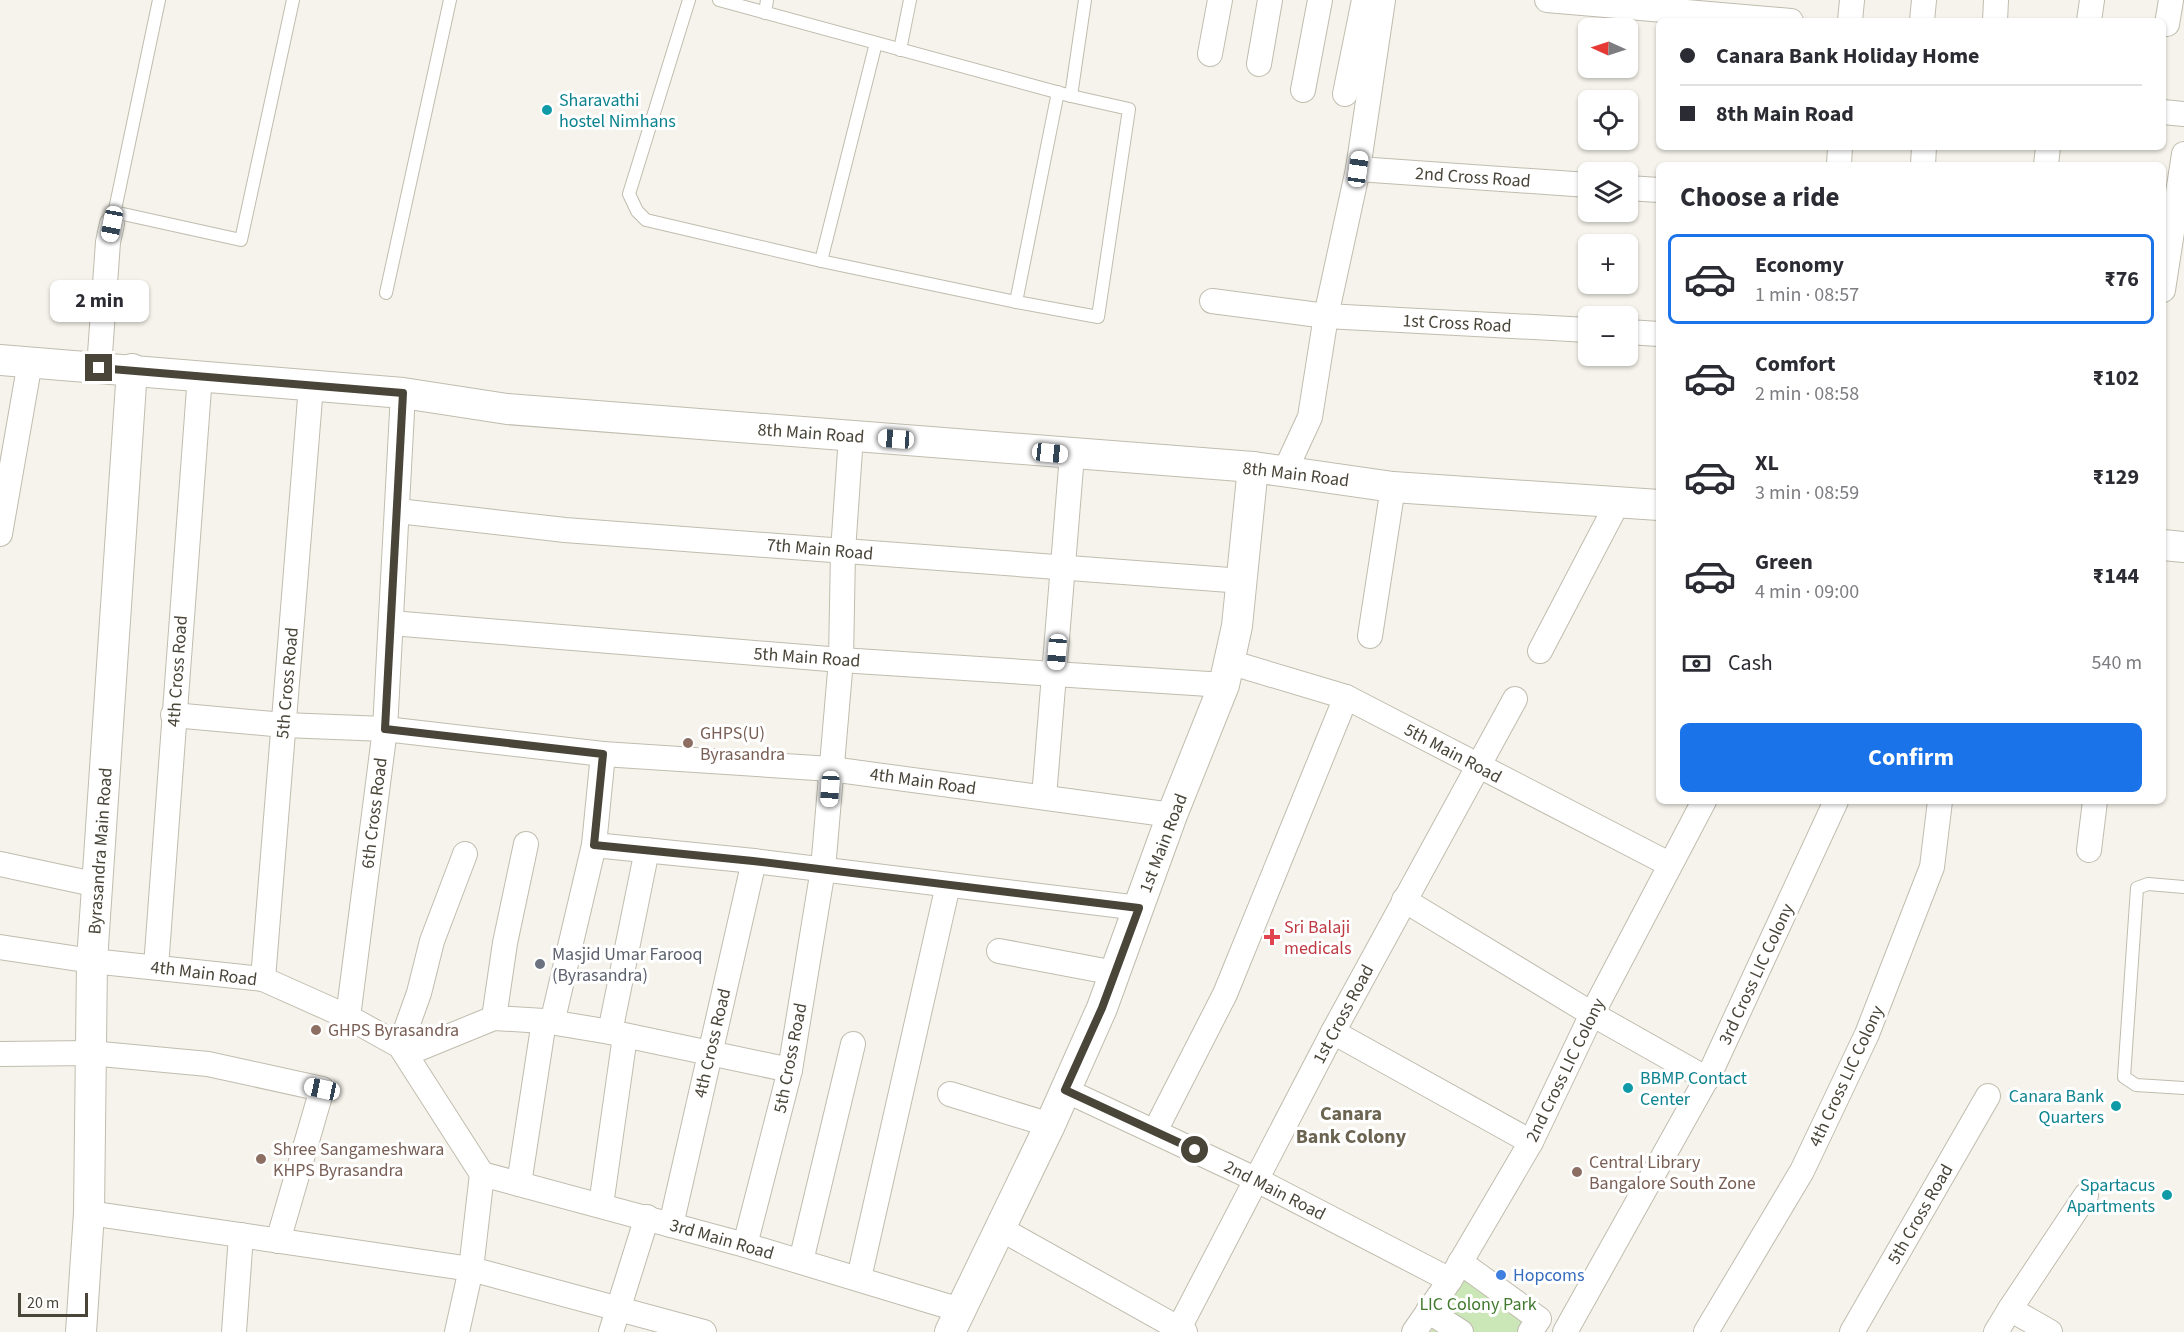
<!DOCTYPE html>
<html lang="en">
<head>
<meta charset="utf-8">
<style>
	body { margin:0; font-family:"Source Sans 3",sans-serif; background:#f7f7f7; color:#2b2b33; height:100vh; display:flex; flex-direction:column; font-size:22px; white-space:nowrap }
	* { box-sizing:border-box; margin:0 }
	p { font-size:20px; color:#7c7c81 }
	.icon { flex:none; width:33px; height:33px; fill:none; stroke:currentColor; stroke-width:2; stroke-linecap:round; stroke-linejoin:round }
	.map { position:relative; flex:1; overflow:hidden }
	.drawer { position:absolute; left:1656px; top:162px; width:510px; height:642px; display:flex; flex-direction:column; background:#fff; border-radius:9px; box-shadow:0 2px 4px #0004 }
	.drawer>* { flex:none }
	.top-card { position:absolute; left:1656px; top:18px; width:510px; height:132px; border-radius:9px; box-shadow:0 2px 4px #0004; display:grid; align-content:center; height:132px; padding:0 24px; background:#fff }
	.needle { width:39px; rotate:273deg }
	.buttons { position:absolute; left:1578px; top:18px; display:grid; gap:12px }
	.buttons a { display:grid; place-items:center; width:60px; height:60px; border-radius:9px; background:#fff; box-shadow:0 2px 4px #0004; font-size:30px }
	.scale { position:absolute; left:18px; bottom:15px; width:70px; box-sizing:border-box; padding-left:6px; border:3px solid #494539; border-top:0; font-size:16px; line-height:21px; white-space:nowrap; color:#494539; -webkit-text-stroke:4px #fff; paint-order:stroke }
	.end { position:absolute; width:27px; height:27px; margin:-14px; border:8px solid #494539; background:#fff; box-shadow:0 0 0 3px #fff }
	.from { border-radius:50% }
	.bubble { position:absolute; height:42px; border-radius:9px; background:#fff; box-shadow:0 2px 4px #0004; font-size:20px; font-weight:700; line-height:42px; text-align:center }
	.car { position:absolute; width:18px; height:36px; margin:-18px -9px; border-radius:8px; box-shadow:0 0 4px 2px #0007; background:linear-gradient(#fff 24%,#345 0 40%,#fff 0 76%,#345 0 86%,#fff 0) }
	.top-card b { display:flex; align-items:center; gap:21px; height:57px; font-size:22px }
	.top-card b+b { border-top:2px solid #e1e1e2 }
	.top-card i { width:15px; height:15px; background:#2b2b33 }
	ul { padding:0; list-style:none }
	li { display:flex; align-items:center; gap:18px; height:90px; margin:0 12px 9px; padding:0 12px; border:3px solid transparent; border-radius:9px }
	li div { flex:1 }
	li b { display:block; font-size:22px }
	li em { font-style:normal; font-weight:700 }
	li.current { border-color:#1a73e8 }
	li>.icon { width:54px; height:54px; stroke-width:1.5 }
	h2 { padding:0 24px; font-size:27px; line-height:72px }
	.pay { display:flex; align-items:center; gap:15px; height:66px; padding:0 24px; font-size:22px }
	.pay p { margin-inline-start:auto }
	.action { display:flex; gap:12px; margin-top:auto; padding:12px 24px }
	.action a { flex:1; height:69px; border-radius:9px; background:#1a73e8; color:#fff; font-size:24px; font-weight:700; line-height:69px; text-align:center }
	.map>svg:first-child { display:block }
	.green { fill:#cbe6b7 }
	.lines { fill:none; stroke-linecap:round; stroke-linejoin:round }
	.service-casing { stroke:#c0bcae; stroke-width:14 }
	.minor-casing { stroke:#c0bcae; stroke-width:26 }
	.tertiary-casing { stroke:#c0bcae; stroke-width:32 }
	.service { stroke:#fff; stroke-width:12 }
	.minor { stroke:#fff; stroke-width:24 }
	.tertiary { stroke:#fff; stroke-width:30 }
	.route { stroke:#494539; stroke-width:8 }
	.culture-dot { fill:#0f9aa8; stroke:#fff; stroke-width:2 }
	.education-dot { fill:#8d6e63; stroke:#fff; stroke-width:2 }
	.health-dot { fill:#e0444e; stroke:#fff; stroke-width:2 }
	.worship-dot { fill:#6b7280; stroke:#fff; stroke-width:2 }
	.shop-dot { fill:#3f7fe0; stroke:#fff; stroke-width:2 }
	.labels { text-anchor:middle; stroke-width:6; stroke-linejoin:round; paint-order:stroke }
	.culture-label { font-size:18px; fill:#0d838f; stroke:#fff; text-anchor:start }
	.street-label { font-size:18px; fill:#494539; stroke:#fff }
	.education-label { font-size:18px; fill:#785e54; stroke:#fff; text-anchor:start }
	.health-label { font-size:18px; fill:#be3a42; stroke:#fff; text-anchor:start }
	.worship-label { font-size:18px; fill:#5b616d; stroke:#fff; text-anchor:start }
	.shop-label { font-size:18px; fill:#366cbe; stroke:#fff; text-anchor:start }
	.park-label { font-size:18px; fill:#41792e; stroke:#fff }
	.neighbourhood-label { font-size:20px; font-weight:bold; fill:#6b6451; stroke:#fff }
</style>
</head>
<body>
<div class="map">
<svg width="2184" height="1332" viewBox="0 0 2184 1332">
	<rect width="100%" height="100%" fill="#f5f3eb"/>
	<path class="green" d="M 1469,1267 L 1551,1317 L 1542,1332 L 1430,1332 Z"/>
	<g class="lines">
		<defs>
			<g id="service">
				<path d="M 689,0 L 629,194 L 637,211 L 646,220 L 821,261 L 1016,302 L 1058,92"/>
				<path d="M 719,0 L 1071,96 L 1129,109 L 1098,317 L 1016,302"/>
				<path d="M 765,13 L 767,0"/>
				<path d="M 900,50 L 910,0"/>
				<path d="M 1071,96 L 1085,0"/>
				<path d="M 114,212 L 241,240 L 293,0"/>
				<path d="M 113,219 L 159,0"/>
				<path d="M 821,261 L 876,43"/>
				<path d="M 386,293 L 450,0"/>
				<path d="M 2184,887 L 2148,884 L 2137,888 L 2124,1077 L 2136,1085 L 2184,1088"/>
			</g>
			<g id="minor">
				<path d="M 1547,0 L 1791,21"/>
				<path d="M 1850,21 L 1852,0"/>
				<path d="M 1922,21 L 1924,0"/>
				<path d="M 1995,21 L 1996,0"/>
				<path d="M 2089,21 L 2092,0"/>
				<path d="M 2167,24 L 2171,0"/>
				<path d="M 1210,54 L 1220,0"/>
				<path d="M 1259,64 L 1270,0"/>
				<path d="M 1303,90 L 1320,0"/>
				<path d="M 1345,94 L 1364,0"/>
				<path d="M 2163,112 L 2184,114"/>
				<path d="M 1839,165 L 1840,147"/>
				<path d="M 1923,165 L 1924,147"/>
				<path d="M 2046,165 L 2048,147"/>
				<path d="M 1358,169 L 1588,185"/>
				<path d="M 1628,188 L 1659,190"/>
				<path d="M 2163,290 L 2184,154"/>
				<path d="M 1212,301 L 1326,316 L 1588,330"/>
				<path d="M 1628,332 L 1659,334"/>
				<path d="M 99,368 L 108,242 L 112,224"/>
				<path d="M 1285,471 L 1310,417 L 1326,316 L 1358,169 L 1383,0"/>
				<path d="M 398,511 L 565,530 L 1243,581"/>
				<path d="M 0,534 L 30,362"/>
				<path d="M 391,623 L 841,660 L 1224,685"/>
				<path d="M 1370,636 L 1393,487"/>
				<path d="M 1540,651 L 1618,502"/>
				<path d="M 1229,662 L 1346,697 L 1669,864"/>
				<path d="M 173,715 L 284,725 L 385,729 L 603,754 L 831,769 L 1172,815"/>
				<path d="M 1044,797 L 1072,455"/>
				<path d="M 594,845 L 754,861 L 1139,908"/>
				<path d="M 2089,850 L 2095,801"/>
				<path d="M 0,864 L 98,885"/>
				<path d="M 1404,900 L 1592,1014 L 1707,1079"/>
				<path d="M 0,947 L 92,961 L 263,979 L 348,1017 L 400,1046 L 482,1174"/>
				<path d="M 999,951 L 1115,973"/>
				<path d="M 156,967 L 200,375"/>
				<path d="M 263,979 L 311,386"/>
				<path d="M 348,1017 L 385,729 L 403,393"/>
				<path d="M 494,1018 L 505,943 L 526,844"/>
				<path d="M 552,1023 L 594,845 L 603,754"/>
				<path d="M 610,1032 L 647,850"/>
				<path d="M 1333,1032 L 1531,1142"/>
				<path d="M 400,1046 L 419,993 L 432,941 L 465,854"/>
				<path d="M 0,1054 L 90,1053 L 208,1064 L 322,1089 L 278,1241"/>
				<path d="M 406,1054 L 494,1018 L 544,1021 L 610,1032 L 790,1070"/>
				<path d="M 1065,1090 L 1255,1179 L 1450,1280"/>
				<path d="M 950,1094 L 1050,1125"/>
				<path d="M 1155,1131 L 1225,994 L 1346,697"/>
				<path d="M 482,1174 L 745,1245 L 960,1310"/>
				<path d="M 519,1184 L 544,1021"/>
				<path d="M 601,1205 L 625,1036"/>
				<path d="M 89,1213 L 471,1269 L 704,1332"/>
				<path d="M 671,1225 L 754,861"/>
				<path d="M 1001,1229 L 1185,1332"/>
				<path d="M 745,1245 L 790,1070 L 823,869 L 841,660 L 843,551 L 851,436"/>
				<path d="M 801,1261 L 853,1044"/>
				<path d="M 1460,1262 L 1539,1319 L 1530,1332"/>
				<path d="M 859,1278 L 948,885"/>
				<path d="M 2010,1309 L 2086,1195"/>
				<path d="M 1428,1311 L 1461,1332"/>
				<path d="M 234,1332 L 241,1235"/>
				<path d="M 457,1332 L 471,1269 L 482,1174"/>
				<path d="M 611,1332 L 647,1217"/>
				<path d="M 1177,1332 L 1333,1032 L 1515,699"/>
				<path d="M 1414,1332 L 1450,1280 L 1531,1142 L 1592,1014 L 1704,801"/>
				<path d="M 1565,1332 L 1712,1069 L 1836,801"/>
				<path d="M 1706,1332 L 1802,1171 L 1867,1034 L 1932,867 L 1940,801"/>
				<path d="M 1852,1332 L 1988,1096"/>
				<path d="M 1996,1332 L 2010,1309 L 2050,1332"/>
			</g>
			<g id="tertiary">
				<path d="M 0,360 L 403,393 L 507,409 L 1253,467 L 1393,487 L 1659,505"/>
				<path d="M 2163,545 L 2184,547"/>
				<path d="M 81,1332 L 89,1213 L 92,961 L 132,369"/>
				<path d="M 950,1332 L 1050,1125 L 1102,1008 L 1172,815 L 1224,685 L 1237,626 L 1253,467"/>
			</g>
		</defs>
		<use href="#service" class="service-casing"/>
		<use href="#minor" class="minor-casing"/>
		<use href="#tertiary" class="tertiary-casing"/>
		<use href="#service" class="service"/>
		<use href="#minor" class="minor"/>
		<use href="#tertiary" class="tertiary"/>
	</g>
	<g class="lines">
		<path class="route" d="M 99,368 L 403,393 L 385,729 L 603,754 L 594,845 L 753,861 L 1139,908 L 1102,1008 L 1065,1090 L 1195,1150"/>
	</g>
	<g class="culture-dot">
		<circle cx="547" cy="110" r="6"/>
		<circle cx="1628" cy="1088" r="6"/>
		<circle cx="2116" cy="1106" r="6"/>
		<circle cx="2167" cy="1195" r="6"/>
	</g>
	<g class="education-dot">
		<circle cx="688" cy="743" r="6"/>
		<circle cx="316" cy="1030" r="6"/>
		<circle cx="261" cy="1159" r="6"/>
		<circle cx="1577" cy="1172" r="6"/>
	</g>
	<path class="health-dot" d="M1269 928h6v6h6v6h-6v6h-6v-6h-6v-6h6z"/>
	<circle class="worship-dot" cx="540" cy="964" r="6"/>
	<circle class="shop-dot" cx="1501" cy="1275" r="6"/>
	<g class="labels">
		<g class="culture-label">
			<text x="559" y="106">Sharavathi<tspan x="559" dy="21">hostel Nimhans</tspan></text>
			<text x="1640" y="1084">BBMP Contact<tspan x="1640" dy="21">Center</tspan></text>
			<text x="2104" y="1102" text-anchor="end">Canara Bank<tspan x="2104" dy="21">Quarters</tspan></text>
			<text x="2155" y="1191" text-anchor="end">Spartacus<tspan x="2155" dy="21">Apartments</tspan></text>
		</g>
		<g class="street-label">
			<text transform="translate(1473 177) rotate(4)" y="6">2nd Cross Road</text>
			<text transform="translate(1457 323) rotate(3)" y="6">1st Cross Road</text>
			<text transform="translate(811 433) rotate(4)" y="6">8th Main Road</text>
			<text transform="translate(1296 474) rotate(7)" y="6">8th Main Road</text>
			<text transform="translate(820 549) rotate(5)" y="6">7th Main Road</text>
			<text transform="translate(807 657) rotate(4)" y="6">5th Main Road</text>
			<text transform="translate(177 671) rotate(-86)" y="6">4th Cross Road</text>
			<text transform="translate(287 683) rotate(-85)" y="6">5th Cross Road</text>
			<text transform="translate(1453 753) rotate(28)" y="6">5th Main Road</text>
			<text transform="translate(923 781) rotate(8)" y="6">4th Main Road</text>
			<text transform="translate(374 813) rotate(-83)" y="6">6th Cross Road</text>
			<text transform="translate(1163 843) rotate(-69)" y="6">1st Main Road</text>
			<text transform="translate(100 851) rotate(-86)" y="6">Byrasandra Main Road</text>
			<text transform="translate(204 973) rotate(7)" y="6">4th Main Road</text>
			<text transform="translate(1756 974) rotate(-65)" y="6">3rd Cross LIC Colony</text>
			<text transform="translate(1343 1014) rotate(-62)" y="6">1st Cross Road</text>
			<text transform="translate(712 1043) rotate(-77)" y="6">4th Cross Road</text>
			<text transform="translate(790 1058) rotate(-79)" y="6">5th Cross Road</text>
			<text transform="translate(1565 1070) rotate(-64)" y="6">2nd Cross LIC Colony</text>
			<text transform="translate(1846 1076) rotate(-65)" y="6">4th Cross LIC Colony</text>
			<text transform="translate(1275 1190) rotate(27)" y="6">2nd Main Road</text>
			<text transform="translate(1920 1214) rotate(-60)" y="6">5th Cross Road</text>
			<text transform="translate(722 1239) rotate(16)" y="6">3rd Main Road</text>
		</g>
		<g class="education-label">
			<text x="700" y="739">GHPS(U)<tspan x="700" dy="21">Byrasandra</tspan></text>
			<text x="328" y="1036">GHPS Byrasandra</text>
			<text x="273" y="1155">Shree Sangameshwara<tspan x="273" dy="21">KHPS Byrasandra</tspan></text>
			<text x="1589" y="1168">Central Library<tspan x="1589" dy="21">Bangalore South Zone</tspan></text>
		</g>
		<g class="health-label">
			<text x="1284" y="933">Sri Balaji<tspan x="1284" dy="21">medicals</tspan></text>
		</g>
		<g class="worship-label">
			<text x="552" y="960">Masjid Umar Farooq<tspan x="552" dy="21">(Byrasandra)</tspan></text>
		</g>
		<g class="shop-label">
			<text x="1513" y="1281">Hopcoms</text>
		</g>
		<g class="park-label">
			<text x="1478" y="1310">LIC Colony Park</text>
		</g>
		<g class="neighbourhood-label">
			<text x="1351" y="1120">Canara<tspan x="1351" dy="23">Bank Colony</tspan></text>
		</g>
	</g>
</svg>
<div class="buttons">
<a><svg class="needle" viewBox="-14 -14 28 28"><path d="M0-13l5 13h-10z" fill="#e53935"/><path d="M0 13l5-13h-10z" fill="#7c7c81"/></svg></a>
<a><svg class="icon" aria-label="locate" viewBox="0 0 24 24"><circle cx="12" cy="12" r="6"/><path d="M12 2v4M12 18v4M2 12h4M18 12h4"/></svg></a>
<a><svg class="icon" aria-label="layers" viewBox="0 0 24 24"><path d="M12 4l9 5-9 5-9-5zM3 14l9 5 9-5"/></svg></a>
<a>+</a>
<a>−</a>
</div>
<div class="scale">20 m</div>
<i class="end from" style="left:1195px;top:1150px"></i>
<i class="end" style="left:99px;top:368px"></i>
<div class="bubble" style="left:50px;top:280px;width:99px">2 min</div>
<i class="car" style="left:1358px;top:169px;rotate:8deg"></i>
<i class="car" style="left:112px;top:224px;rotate:191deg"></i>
<i class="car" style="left:896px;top:439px;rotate:274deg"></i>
<i class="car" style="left:1050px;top:453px;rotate:96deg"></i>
<i class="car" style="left:1057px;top:652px;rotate:185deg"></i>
<i class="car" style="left:830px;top:789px;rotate:184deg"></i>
<i class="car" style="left:322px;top:1089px;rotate:282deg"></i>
<div class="top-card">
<b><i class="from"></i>Canara Bank Holiday Home</b>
<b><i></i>8th Main Road</b>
</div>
<section class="drawer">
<h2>Choose a ride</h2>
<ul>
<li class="current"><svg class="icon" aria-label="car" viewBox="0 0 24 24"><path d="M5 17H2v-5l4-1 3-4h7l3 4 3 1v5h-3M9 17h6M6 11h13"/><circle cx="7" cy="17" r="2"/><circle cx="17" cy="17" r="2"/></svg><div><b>Economy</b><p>1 min · 08:57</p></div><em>₹76</em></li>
<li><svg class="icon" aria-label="car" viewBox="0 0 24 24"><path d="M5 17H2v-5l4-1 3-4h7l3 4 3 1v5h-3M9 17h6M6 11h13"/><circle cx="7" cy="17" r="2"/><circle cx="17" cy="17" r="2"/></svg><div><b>Comfort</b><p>2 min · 08:58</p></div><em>₹102</em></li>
<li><svg class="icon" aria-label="car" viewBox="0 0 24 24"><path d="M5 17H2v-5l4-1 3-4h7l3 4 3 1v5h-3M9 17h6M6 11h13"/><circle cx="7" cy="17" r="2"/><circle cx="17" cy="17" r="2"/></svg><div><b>XL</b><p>3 min · 08:59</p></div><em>₹129</em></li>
<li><svg class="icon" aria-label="car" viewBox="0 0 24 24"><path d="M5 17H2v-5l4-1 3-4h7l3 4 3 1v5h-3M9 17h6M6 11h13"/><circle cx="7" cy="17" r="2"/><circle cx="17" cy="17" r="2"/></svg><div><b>Green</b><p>4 min · 09:00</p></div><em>₹144</em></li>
</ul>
<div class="pay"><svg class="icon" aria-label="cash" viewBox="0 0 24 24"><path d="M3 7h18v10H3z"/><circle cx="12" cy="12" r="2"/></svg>Cash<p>540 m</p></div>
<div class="action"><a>Confirm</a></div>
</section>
</div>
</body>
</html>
